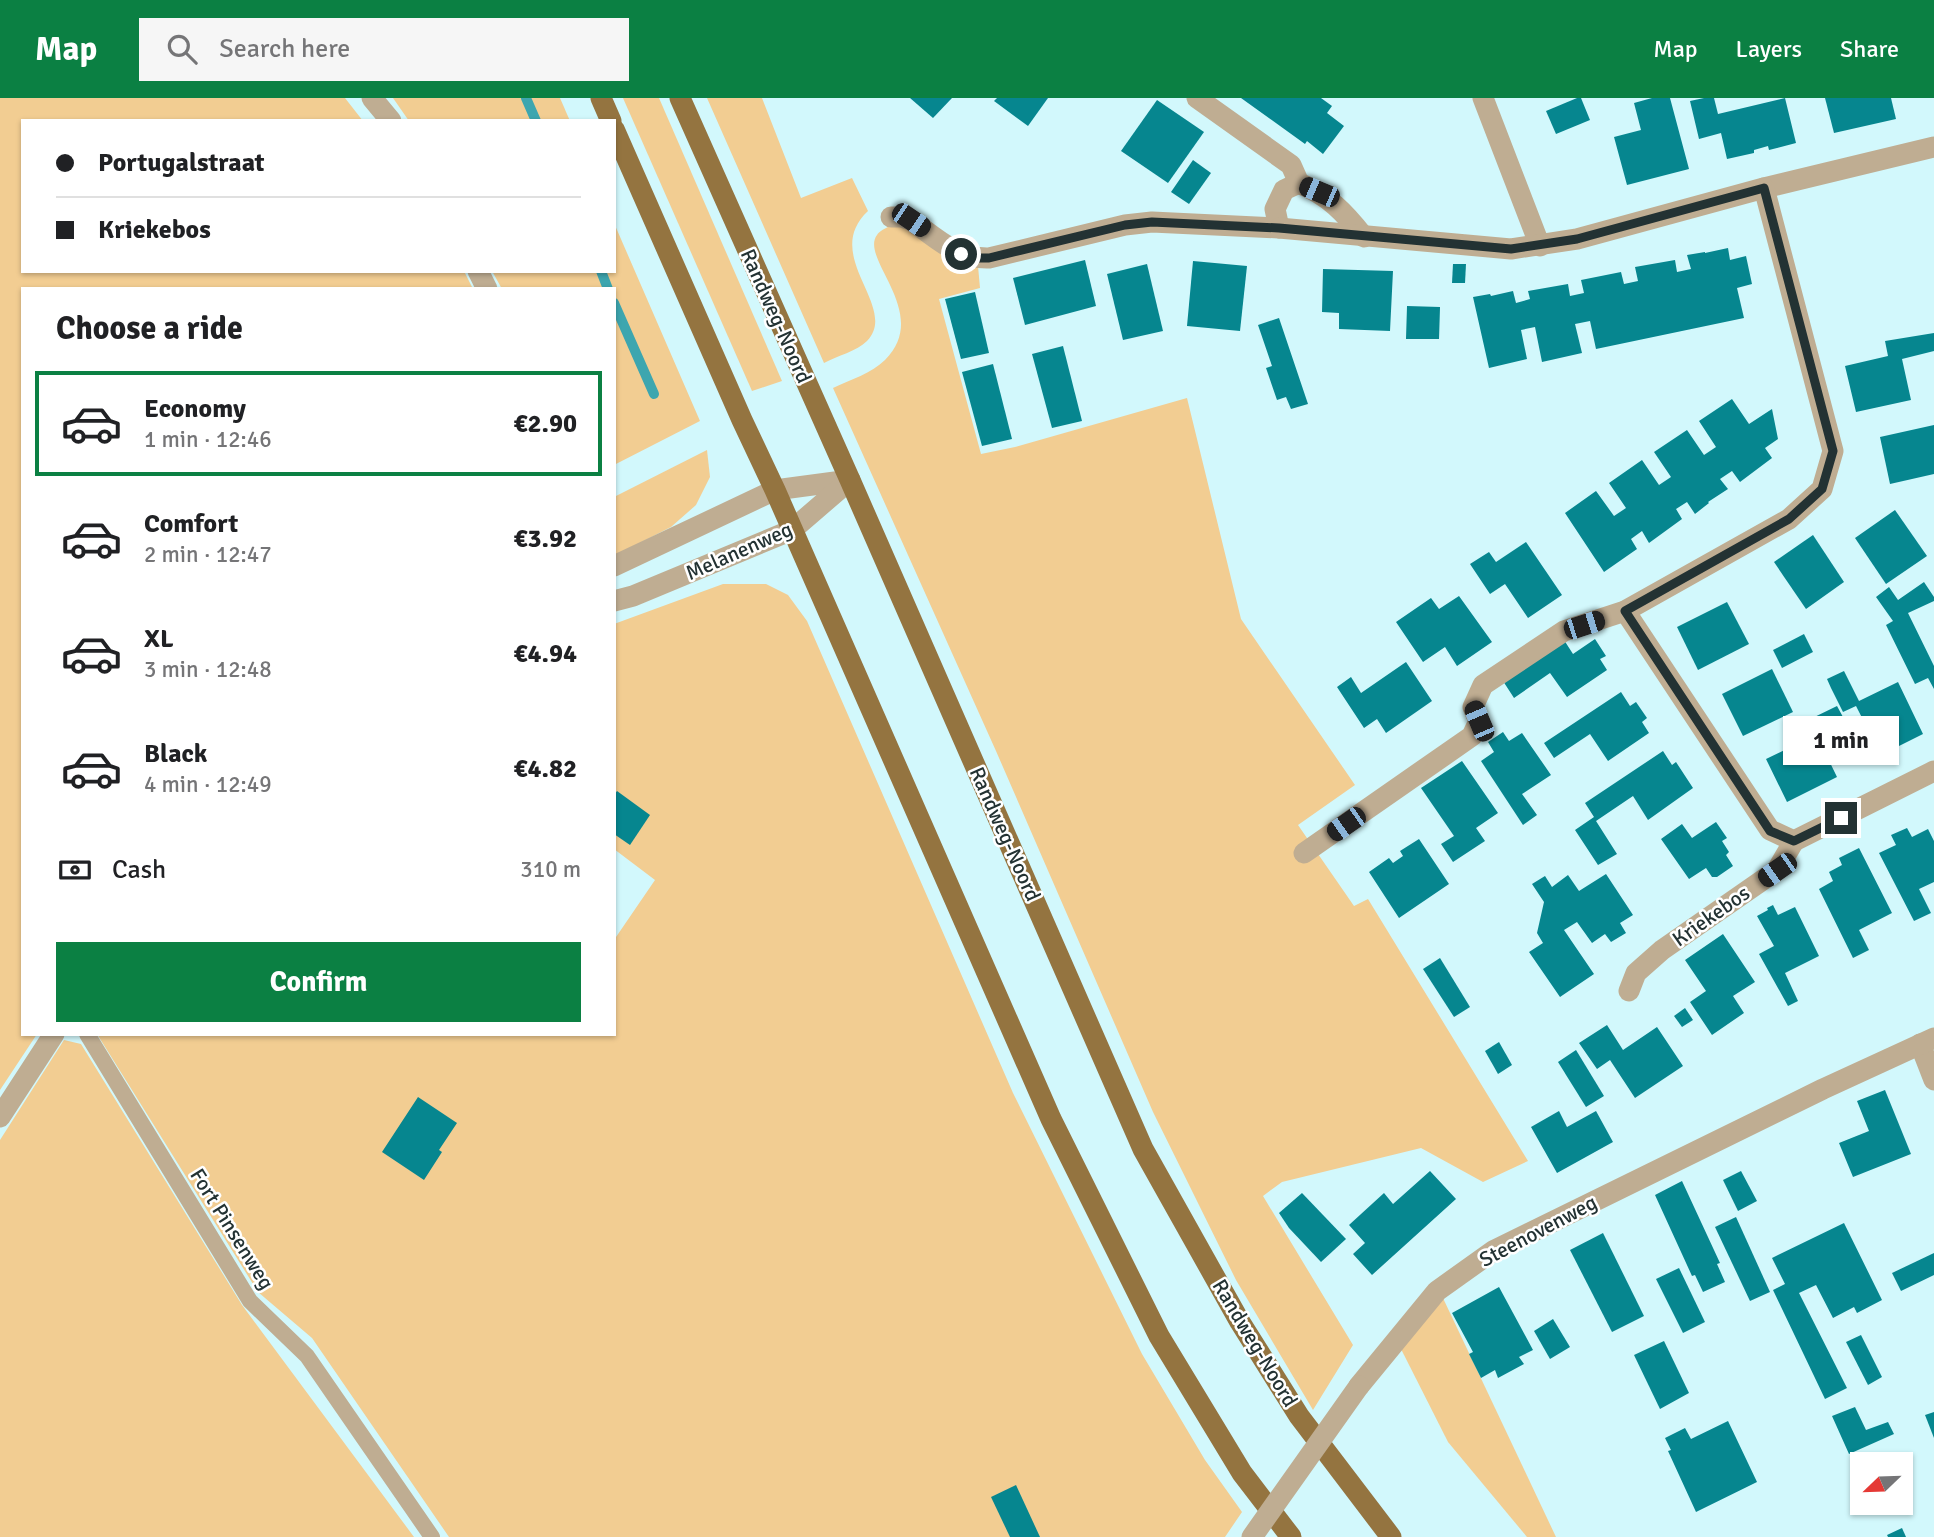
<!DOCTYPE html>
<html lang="en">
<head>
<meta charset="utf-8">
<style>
	body { margin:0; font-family:Signika,sans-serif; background:#f6f6f6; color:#202124; height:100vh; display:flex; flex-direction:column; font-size:26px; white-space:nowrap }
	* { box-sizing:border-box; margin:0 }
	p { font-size:23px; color:#757577 }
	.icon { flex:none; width:38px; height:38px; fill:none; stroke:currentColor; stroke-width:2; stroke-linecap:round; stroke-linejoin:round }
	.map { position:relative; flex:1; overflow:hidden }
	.sheet { position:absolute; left:21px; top:189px; width:595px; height:749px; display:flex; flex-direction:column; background:#fff; border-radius:0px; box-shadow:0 2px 5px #0004 }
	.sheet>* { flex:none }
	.guide { position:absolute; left:21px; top:21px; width:595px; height:154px; border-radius:0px; box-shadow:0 2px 5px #0004; display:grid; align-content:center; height:154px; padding:0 35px; background:#fff }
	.needle { width:46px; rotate:247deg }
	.buttons { position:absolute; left:1850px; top:1354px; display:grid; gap:14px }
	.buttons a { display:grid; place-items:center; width:63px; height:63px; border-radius:0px; background:#fff; box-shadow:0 2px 5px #0004; font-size:35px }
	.end { position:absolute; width:32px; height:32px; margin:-16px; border:9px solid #233233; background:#fff; box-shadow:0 0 0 4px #fff }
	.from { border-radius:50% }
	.bubble { position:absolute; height:49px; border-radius:0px; background:#fff; box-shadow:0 2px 5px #0004; font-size:23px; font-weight:800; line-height:49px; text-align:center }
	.car { position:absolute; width:21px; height:42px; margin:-21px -10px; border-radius:9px; box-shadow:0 0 5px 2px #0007; background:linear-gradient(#222 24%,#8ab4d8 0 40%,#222 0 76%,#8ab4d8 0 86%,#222 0) }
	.guide b { display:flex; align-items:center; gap:24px; height:66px; font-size:26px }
	.guide b+b { border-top:2px solid #e0e0e0 }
	.guide i { width:18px; height:18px; background:#202124 }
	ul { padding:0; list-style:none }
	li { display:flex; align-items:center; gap:21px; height:105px; margin:0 14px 10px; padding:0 21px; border:4px solid transparent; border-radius:0px }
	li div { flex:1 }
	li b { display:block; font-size:26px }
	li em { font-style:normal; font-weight:800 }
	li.active { border-color:#0b8043 }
	li>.icon { width:63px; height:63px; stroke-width:1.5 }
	h2 { padding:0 35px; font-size:32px; line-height:84px }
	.pay { display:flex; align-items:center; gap:18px; height:77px; padding:0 35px; font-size:26px }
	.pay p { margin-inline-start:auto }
	.cta { display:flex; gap:14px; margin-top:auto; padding:14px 35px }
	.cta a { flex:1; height:80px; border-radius:0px; background:#0b8043; color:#fff; font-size:28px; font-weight:800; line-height:80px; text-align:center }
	header { display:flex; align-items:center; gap:42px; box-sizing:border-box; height:98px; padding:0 35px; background:#0b8043; color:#fff }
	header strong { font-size:33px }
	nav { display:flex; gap:38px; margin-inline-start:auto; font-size:24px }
	.search { width:490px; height:63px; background:#f6f6f6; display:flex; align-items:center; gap:18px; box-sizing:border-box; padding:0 24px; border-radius:0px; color:#757577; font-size:26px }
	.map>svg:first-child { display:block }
	.green { fill:#f2cd92 }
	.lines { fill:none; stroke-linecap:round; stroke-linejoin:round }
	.stream { stroke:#3da6af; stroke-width:10 }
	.building { fill:#06868f }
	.service { stroke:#bfad92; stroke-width:16 }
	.pedestrian { stroke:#bfad92; stroke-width:21 }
	.minor { stroke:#bfad92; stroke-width:21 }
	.tertiary { stroke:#bfad92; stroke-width:21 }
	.primary { stroke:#947440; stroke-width:21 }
	.minor-bridge { stroke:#bfad92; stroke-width:21 }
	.route { stroke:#233233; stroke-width:9 }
	.labels { text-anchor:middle; stroke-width:5; stroke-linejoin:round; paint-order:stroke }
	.street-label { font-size:21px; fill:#233233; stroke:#fff }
</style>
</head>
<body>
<header>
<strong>Map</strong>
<div class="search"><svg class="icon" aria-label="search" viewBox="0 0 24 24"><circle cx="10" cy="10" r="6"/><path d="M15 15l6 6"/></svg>Search here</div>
<nav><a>Map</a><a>Layers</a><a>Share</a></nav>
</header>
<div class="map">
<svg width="1934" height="1439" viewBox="0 0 1934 1439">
	<rect width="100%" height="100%" fill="#d2f8fc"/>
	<g class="green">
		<path d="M 0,0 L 345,0 L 363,23 L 23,23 L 23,173 L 464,173 L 473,191 L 23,191 L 23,936 L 37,936 L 0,992 Z"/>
		<path d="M 393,0 L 560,0 L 570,23 L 409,23 Z"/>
		<path d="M 623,0 L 659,0 L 782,283 L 752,293 Z"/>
		<path d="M 707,0 L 762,0 L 801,100 L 852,80 L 868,113 C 820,158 900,209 867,243 C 857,253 837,258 824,265 Z"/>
		<path d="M 614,125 L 700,323 L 614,367 L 614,191 L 502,191 L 492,173 L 614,173 Z"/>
		<path d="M 890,128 L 902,128 L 978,168 L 980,190 L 939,201 L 981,356 L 1015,349 L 1187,300 L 1241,521 L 1355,687 L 1298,727 L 1354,808 L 1368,801 L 1528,1063 L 1483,1084 L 1421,1050 L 1282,1084 L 1263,1098 L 1353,1247 L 1313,1312 L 1236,1182 L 1153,1014 L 996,653 L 833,290 C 850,282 872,275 885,262 C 932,215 859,161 877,137 C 879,133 886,130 890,128 Z"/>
		<path d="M 707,352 L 710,379 L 696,407 L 671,429 L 614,458 L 614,399 Z"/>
		<path d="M 723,486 L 766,486 L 788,497 L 807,523 L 1013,995 L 1142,1256 L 1205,1362 L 1242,1414 L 1225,1439 L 449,1439 L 312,1240 L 258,1194 L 97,936 L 614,936 L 614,842 L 655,782 L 614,751 L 614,526 Z"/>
		<path d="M 64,942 L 81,946 L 242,1207 L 414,1439 L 0,1439 L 0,1042 Z"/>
		<path d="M 1442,1198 L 1556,1439 L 1527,1439 L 1448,1344 L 1401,1251 Z"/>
	</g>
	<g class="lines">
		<g class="stream">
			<path d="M 526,0 L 536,23"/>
			<path d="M 601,173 L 608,191"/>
			<path d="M 614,205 L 654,296"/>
		</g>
	</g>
	<g class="building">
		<path d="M 910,0 L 952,0 L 933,20 Z"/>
		<path d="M 997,0 L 1048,0 L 1028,28 L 994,3 Z"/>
		<path d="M 1241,0 L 1321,0 L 1332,8 L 1327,15 L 1344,28 L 1323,56 L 1307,43 L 1305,46 Z"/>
		<path d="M 1577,0 L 1581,0 L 1590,22 L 1556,36 L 1546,13 Z"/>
		<path d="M 1652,0 L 1670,0 L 1689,71 L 1627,87 L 1614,39 L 1641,32 L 1634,5 Z"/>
		<path d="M 1704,0 L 1714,0 L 1718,16 L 1785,0 L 1796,45 L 1769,52 L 1768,48 L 1754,52 L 1754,55 L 1727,61 L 1721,35 L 1699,41 L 1690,3 Z"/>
		<path d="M 1825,0 L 1891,0 L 1896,21 L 1834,35 Z"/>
		<path d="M 1157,2 L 1204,34 L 1168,85 L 1121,53 Z"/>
		<path d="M 1193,62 L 1211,75 L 1189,106 L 1171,94 Z"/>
		<path d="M 1728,150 L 1730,162 L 1746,158 L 1752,186 L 1737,190 L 1744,220 L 1596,251 L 1590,223 L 1575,226 L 1582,255 L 1542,264 L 1535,229 L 1521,232 L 1527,261 L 1489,270 L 1473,199 L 1490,196 L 1491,198 L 1513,193 L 1516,205 L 1530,201 L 1528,193 L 1568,186 L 1570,198 L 1584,195 L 1581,182 L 1621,174 L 1624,186 L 1638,183 L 1635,169 L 1675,162 L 1677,174 L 1691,171 L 1687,157 L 1705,154 L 1705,155 Z"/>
		<path d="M 1085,162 L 1096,208 L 1025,227 L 1013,180 Z"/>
		<path d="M 1193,163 L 1247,168 L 1240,233 L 1187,228 Z"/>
		<path d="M 1147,166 L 1163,233 L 1123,242 L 1107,176 Z"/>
		<path d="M 1453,166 L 1466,166 L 1465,185 L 1452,185 Z"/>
		<path d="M 1323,171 L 1393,173 L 1390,233 L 1339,231 L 1339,215 L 1322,214 Z"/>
		<path d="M 975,194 L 989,255 L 961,261 L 945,201 Z"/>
		<path d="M 1407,208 L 1440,209 L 1439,241 L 1406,241 Z"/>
		<path d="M 1279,220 L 1308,306 L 1291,311 L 1286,299 L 1277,302 L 1266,270 L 1272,268 L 1258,227 Z"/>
		<path d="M 1934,235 L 1934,253 L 1902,261 L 1911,302 L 1856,314 L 1845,268 L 1888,258 L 1885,243 Z"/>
		<path d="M 1063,248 L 1082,323 L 1052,330 L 1032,256 Z"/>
		<path d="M 993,266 L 1012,341 L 982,348 L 962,274 Z"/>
		<path d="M 1732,301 L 1749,326 L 1772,311 L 1778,341 L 1765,350 L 1772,360 L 1740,384 L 1732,373 L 1720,381 L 1728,391 L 1708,404 L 1709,405 L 1695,416 L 1687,404 L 1676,411 L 1682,421 L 1649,445 L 1642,433 L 1631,441 L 1637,451 L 1604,474 L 1565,415 L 1596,393 L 1614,418 L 1626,410 L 1609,385 L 1642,362 L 1659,387 L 1671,379 L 1654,354 L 1687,332 L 1704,357 L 1716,349 L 1699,323 Z"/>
		<path d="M 1934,327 L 1934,376 L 1890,386 L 1880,339 Z"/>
		<path d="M 1895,412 L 1927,458 L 1886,486 L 1855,440 Z"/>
		<path d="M 1813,437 L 1844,484 L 1806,511 L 1774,464 Z"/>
		<path d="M 1526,444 L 1562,497 L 1528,520 L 1505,486 L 1490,496 L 1470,466 L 1489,454 L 1496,464 Z"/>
		<path d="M 1924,484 L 1934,499 L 1934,503 L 1908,515 L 1934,568 L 1934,591 L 1928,580 L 1915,586 L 1886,527 L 1893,523 L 1876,499 L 1889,489 L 1898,502 Z"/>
		<path d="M 1459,498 L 1492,544 L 1457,568 L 1445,549 L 1423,564 L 1396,524 L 1431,500 L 1439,511 Z"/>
		<path d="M 1727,504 L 1749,546 L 1698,572 L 1677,529 Z"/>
		<path d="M 1804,536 L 1813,554 L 1782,570 L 1773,552 Z"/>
		<path d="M 1595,541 L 1606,558 L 1600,561 L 1607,572 L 1567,599 L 1550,575 L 1514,600 L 1503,583 L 1564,542 L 1573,556 Z"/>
		<path d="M 1406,564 L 1432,603 L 1386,635 L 1377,621 L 1364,630 L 1337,589 L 1351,579 L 1361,595 Z"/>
		<path d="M 1772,571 L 1793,614 L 1743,638 L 1722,596 Z"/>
		<path d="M 1844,573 L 1859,603 L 1898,584 L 1923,636 L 1881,657 L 1856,608 L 1843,614 L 1831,590 L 1827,581 Z"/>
		<path d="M 1621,594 L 1630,608 L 1636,604 L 1647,620 L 1642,624 L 1649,635 L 1608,663 L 1590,636 L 1554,660 L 1544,645 Z"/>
		<path d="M 1837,608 L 1849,630 L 1820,644 L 1837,679 L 1787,704 L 1766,661 L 1803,643 L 1796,628 Z"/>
		<path d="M 1503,634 L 1509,643 L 1522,635 L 1551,677 L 1522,696 L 1537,717 L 1523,727 L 1481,663 L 1494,654 L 1488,644 Z"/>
		<path d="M 1663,653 L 1672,667 L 1676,664 L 1693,690 L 1648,722 L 1633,698 L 1596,723 L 1617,756 L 1598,767 L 1575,732 L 1594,719 L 1585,705 Z"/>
		<path d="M 1462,663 L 1498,715 L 1476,730 L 1485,743 L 1453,764 L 1441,746 L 1454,738 L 1421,690 Z"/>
		<path d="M 617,693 L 650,717 L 630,747 L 614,736 L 614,697 Z"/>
		<path d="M 1716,724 L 1727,740 L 1722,743 L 1729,754 L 1726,757 L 1733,768 L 1717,779 L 1712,779 L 1706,770 L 1689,781 L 1661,741 L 1682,726 L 1692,740 Z"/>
		<path d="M 1907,730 L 1912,739 L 1928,731 L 1934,743 L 1934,784 L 1919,791 L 1931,815 L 1914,823 L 1879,755 L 1896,747 L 1891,737 Z"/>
		<path d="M 1419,741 L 1449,786 L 1399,820 L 1369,774 L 1389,760 L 1393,765 L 1403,758 L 1400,753 Z"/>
		<path d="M 1859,750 L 1892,815 L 1859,832 L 1869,852 L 1853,860 L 1819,791 L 1833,783 L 1829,774 L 1842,767 L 1839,760 Z"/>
		<path d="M 1606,776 L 1633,817 L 1620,825 L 1626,835 L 1611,844 L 1605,836 L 1592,845 L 1577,824 L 1564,832 L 1594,876 L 1560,899 L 1529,854 L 1543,845 L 1537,835 L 1544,804 L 1532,786 L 1545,778 L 1552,789 L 1568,777 L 1579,793 Z"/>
		<path d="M 1773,807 L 1778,817 L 1795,809 L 1819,858 L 1785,875 L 1798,903 L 1788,908 L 1759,856 L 1774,848 L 1757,818 L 1768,812 L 1767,810 Z"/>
		<path d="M 1723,836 L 1755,884 L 1733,898 L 1744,915 L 1712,937 L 1690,904 L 1706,893 L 1685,862 Z"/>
		<path d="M 1440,860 L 1470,909 L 1454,919 L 1423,871 Z"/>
		<path d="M 1685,910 L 1693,922 L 1682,929 L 1674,918 Z"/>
		<path d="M 1607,927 L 1623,952 L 1657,929 L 1683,968 L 1635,1000 L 1610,962 L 1597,971 L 1579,945 Z"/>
		<path d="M 1499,944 L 1512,967 L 1498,976 L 1485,953 Z"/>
		<path d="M 1576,952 L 1604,998 L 1586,1009 L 1558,964 Z"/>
		<path d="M 1885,992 L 1911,1056 L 1853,1079 L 1839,1045 L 1869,1033 L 1857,1003 Z"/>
		<path d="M 418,999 L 457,1025 L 439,1052 L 442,1054 L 424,1082 L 382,1054 Z"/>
		<path d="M 1559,1013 L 1567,1029 L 1596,1013 L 1613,1044 L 1557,1075 L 1531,1029 Z"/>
		<path d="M 1430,1073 L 1456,1101 L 1372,1177 L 1353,1156 L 1365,1145 L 1349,1127 L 1384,1095 L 1393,1106 Z"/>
		<path d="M 1741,1073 L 1757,1103 L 1738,1113 L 1723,1082 Z"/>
		<path d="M 1682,1083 L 1720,1165 L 1717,1166 L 1725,1184 L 1703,1194 L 1695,1177 L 1692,1178 L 1655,1097 Z"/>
		<path d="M 1302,1095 L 1346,1141 L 1321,1164 L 1289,1130 L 1279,1115 Z"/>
		<path d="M 1736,1119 L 1770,1194 L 1750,1203 L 1715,1129 Z"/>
		<path d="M 1844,1125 L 1882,1202 L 1857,1215 L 1854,1209 L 1833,1220 L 1816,1187 L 1799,1195 L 1847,1290 L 1825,1301 L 1773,1192 L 1785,1186 L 1772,1160 Z"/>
		<path d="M 1603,1135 L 1644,1218 L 1612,1234 L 1570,1152 Z"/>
		<path d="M 1934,1155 L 1934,1177 L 1901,1193 L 1892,1175 Z"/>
		<path d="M 1679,1170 L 1705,1224 L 1683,1235 L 1656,1181 Z"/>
		<path d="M 1499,1189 L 1533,1252 L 1519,1259 L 1524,1266 L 1498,1280 L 1495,1272 L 1481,1280 L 1469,1256 L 1473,1254 L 1452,1215 Z"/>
		<path d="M 1553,1221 L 1570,1249 L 1550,1261 L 1534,1233 Z"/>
		<path d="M 1861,1237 L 1882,1279 L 1868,1287 L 1846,1244 Z"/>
		<path d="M 1664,1243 L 1689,1295 L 1660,1311 L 1634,1257 Z"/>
		<path d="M 1855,1309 L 1866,1332 L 1888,1324 L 1894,1336 L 1849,1356 L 1832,1318 Z"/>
		<path d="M 1934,1314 L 1934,1340 L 1925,1317 Z"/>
		<path d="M 1728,1323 L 1757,1384 L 1696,1414 L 1668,1353 L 1671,1352 L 1665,1340 L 1685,1330 L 1691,1341 Z"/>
		<path d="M 1016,1387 L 1040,1439 L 1010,1439 L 991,1399 Z"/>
		<path d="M 1902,1430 L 1906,1439 L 1888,1439 L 1887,1437 Z"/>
	</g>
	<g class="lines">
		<path class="service" d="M 87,936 L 250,1203 L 307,1258 L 432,1439"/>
		<path class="pedestrian" d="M 1920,946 L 1934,982"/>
		<g class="minor">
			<path d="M 372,0 L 391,23"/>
			<path d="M 1197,0 L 1291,67 L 1299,85 C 1329,98 1344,114 1364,139"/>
			<path d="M 1483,0 L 1540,148"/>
			<path d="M 891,119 L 901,119 L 911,122 C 936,140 957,161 989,160 L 1125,127 L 1152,124 L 1279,130 L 1275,111 L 1284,92 L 1299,85"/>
			<path d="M 1279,130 L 1511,151 L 1577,141 L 1764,90 L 1934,49"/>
			<path d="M 478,173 L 487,191"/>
			<path d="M 1625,513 L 1770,732 L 1794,743 L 1934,673"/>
			<path d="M 1304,755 L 1472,638 L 1479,623 L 1473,609 L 1483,587 L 1564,533 L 1625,513 L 1789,421 L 1822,391 L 1833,353 L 1764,90"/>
			<path d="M 1629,893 L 1636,875 L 1662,852 L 1777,772 L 1794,743"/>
			<path d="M 1359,1288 L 1437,1193 L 1493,1153 L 1823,991 L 1934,940"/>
		</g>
		<g class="tertiary">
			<path d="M 614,468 L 775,392 L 850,382"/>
			<path d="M 614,503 L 633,498 L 792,432 L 850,382"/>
			<path d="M 0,1019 L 54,936"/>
		</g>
		<g class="primary">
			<path d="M 601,0 L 611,23"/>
			<path d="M 680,0 L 850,382 L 1143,1051 L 1240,1224 L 1299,1318 L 1391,1439"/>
			<path d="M 614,31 L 742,322 L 775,392 L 1051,1021 L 1159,1238 L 1242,1375 L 1291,1439"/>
		</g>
		<path class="minor-bridge" d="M 1252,1439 L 1359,1288"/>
	</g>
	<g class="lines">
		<path class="route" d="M 961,156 L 975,160 L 989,160 L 1125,127 L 1152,124 L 1279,130 L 1511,151 L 1577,141 L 1764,90 L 1833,353 L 1822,391 L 1789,421 L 1625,513 L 1770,733 L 1794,743 L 1841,720"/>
	</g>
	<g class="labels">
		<g class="street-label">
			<text transform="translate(776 218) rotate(66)" y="7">Randweg-Noord</text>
			<text transform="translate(739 453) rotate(-24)" y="7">Melanenweg</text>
			<text transform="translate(1005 736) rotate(66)" y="7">Randweg-Noord</text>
			<text transform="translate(1711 818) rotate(-35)" y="7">Kriekebos</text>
			<text transform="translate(232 1131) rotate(58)" y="7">Fort Pinsenweg</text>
			<text transform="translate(1538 1133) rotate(-28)" y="7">Steenovenweg</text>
			<text transform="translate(1255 1245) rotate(59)" y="7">Randweg-Noord</text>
		</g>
	</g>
</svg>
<div class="buttons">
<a><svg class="needle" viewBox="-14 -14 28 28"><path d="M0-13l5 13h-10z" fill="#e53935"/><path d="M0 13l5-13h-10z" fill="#757577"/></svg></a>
</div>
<i class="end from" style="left:961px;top:156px"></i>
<i class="end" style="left:1841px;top:720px"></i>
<div class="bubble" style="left:1783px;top:618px;width:116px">1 min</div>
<i class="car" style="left:1319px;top:94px;rotate:293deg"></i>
<i class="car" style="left:911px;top:122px;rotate:124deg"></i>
<i class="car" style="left:1584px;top:527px;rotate:72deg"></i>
<i class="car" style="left:1479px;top:623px;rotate:337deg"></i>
<i class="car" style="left:1346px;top:726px;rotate:235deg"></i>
<i class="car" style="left:1777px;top:772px;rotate:235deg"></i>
<div class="guide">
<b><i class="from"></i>Portugalstraat</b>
<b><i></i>Kriekebos</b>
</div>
<section class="sheet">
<h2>Choose a ride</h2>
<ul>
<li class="active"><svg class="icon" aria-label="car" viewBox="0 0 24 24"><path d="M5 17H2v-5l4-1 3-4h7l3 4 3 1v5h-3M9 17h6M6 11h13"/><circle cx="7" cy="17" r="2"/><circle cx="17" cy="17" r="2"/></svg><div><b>Economy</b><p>1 min · 12:46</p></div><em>€2.90</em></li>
<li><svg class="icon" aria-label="car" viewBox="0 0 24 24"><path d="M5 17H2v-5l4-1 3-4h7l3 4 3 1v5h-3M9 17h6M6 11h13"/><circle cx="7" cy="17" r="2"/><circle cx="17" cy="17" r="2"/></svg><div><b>Comfort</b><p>2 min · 12:47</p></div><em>€3.92</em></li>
<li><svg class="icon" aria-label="car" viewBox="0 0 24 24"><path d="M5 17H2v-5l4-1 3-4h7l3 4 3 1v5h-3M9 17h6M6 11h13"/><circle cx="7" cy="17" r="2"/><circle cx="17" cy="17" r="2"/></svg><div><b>XL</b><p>3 min · 12:48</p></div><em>€4.94</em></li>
<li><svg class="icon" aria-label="car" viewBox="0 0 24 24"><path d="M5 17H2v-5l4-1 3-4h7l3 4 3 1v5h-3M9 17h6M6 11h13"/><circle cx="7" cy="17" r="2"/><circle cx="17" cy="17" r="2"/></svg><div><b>Black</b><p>4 min · 12:49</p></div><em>€4.82</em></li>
</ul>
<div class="pay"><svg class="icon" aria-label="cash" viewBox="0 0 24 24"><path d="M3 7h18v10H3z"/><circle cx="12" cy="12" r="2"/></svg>Cash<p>310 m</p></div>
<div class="cta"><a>Confirm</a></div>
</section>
</div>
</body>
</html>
